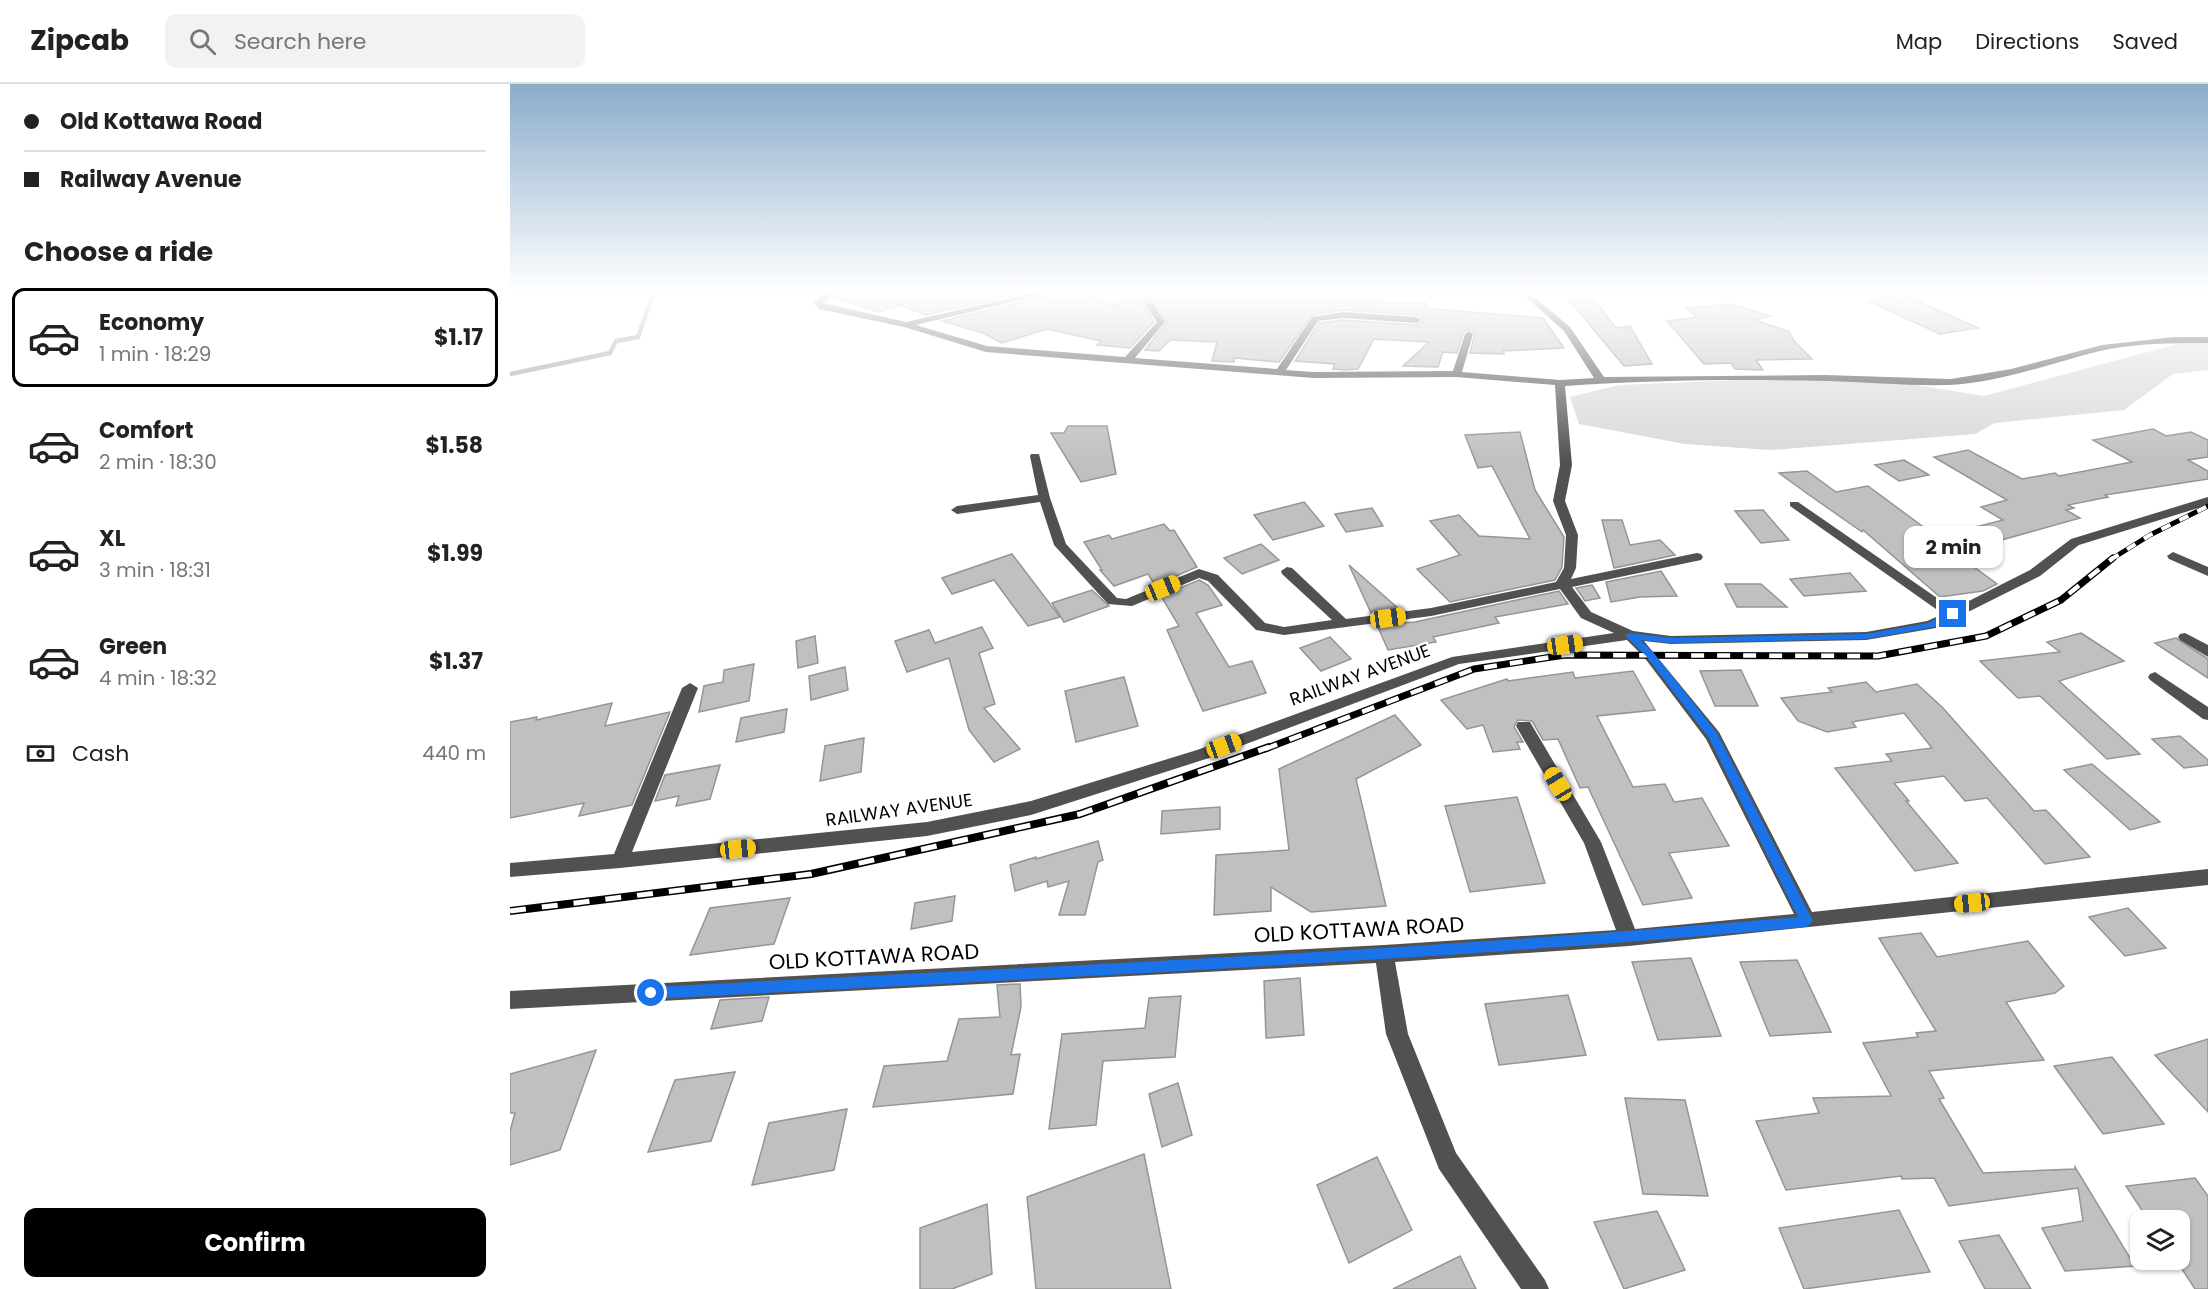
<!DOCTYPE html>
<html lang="en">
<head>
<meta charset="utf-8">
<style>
	body { margin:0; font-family:Poppins,sans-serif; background:#f2f2f2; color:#222; height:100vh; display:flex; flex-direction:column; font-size:22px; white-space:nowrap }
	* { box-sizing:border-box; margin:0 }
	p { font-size:20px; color:#767676 }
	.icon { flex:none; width:33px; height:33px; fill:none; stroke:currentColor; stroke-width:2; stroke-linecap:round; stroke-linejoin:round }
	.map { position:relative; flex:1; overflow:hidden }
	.side { display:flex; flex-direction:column; background:#fff; width:510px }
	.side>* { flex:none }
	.top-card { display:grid; align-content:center; height:132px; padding:0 24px; background:#fff }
	.buttons { position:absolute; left:1620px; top:1126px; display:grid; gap:12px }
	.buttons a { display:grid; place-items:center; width:60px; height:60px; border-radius:12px; background:#fff; box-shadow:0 2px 4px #0004; font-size:30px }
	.end { position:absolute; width:27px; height:27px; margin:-14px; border:8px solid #1a73e8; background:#fff; box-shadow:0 0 0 3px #fff }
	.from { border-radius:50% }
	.bubble { position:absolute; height:42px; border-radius:12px; background:#fff; box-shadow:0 2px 4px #0004; font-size:20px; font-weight:700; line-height:42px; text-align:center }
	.car { position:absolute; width:18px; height:36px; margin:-18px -9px; border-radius:8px; box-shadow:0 0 4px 2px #0007; background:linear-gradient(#f5c518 24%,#345 0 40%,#f5c518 0 76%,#345 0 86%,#f5c518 0) }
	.top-card b { display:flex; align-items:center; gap:21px; height:57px; font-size:22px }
	.top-card b+b { border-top:2px solid #e0e0e0 }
	.top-card i { width:15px; height:15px; background:#222 }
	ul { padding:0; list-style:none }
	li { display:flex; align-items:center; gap:18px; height:99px; margin:0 12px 9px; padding:0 12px; border:3px solid transparent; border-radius:12px }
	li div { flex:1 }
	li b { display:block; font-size:22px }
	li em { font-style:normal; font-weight:700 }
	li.current { border-color:#000 }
	li>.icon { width:54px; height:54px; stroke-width:1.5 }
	h2 { padding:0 24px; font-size:27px; line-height:72px }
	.pay { display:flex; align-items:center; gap:15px; height:66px; padding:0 24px; font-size:22px }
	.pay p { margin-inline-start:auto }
	.button { display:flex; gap:12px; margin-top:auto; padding:12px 24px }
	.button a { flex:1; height:69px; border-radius:12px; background:#000; color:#fff; font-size:24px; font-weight:700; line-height:69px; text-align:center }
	header { display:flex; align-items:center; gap:36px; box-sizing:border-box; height:84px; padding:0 30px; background:#fff; border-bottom:2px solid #e0e0e0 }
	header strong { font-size:28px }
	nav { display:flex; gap:33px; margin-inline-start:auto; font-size:21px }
	.search { width:420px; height:54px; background:#f2f2f2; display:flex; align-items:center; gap:15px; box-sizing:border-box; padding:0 21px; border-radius:12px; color:#767676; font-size:22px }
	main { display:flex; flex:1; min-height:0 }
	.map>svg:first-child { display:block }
	.green { fill:#d8d8d8 }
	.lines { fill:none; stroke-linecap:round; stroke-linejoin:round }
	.stream { stroke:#9f9f9f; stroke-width:4.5 }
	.building { fill:#c0c0c0; stroke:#959595; stroke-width:1.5 }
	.minor { fill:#515151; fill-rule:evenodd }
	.rail-far2-casing { stroke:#000; stroke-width:5 }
	.rail-far1-casing { stroke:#000; stroke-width:7 }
	.rail-casing { stroke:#000; stroke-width:8 }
	.rail-far2 { stroke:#fff; stroke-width:4; stroke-dasharray:10; stroke-linecap:butt }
	.rail-far1 { stroke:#fff; stroke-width:4.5; stroke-dasharray:13; stroke-linecap:butt }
	.rail { stroke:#fff; stroke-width:5; stroke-dasharray:16; stroke-linecap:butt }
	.route { fill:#1a73e8 }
	.labels { text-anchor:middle; stroke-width:4.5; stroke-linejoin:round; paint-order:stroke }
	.street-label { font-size:18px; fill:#000; stroke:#fff }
	.near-street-label { font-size:21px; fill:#000; stroke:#fff }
</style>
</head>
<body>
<header>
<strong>Zipcab</strong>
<div class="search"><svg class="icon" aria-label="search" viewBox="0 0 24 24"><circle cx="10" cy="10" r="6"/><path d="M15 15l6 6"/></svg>Search here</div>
<nav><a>Map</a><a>Directions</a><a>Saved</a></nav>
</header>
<main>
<section class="side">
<div class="top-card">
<b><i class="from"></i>Old Kottawa Road</b>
<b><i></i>Railway Avenue</b>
</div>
<h2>Choose a ride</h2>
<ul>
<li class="current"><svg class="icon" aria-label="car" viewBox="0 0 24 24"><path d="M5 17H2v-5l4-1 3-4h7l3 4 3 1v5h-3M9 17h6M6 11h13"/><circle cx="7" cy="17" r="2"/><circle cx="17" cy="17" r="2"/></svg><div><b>Economy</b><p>1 min · 18:29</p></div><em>$1.17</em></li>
<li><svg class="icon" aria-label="car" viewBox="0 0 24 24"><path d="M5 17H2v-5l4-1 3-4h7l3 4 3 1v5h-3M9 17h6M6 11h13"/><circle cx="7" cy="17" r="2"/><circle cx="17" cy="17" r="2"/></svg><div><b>Comfort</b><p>2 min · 18:30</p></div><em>$1.58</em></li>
<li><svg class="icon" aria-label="car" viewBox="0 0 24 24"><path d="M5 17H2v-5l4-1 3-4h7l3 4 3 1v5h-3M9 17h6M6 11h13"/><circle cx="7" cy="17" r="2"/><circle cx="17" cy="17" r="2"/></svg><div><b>XL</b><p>3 min · 18:31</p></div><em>$1.99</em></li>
<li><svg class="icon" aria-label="car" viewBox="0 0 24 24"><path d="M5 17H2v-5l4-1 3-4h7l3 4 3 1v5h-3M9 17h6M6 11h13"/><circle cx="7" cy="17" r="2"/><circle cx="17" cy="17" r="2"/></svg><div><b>Green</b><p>4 min · 18:32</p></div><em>$1.37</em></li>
</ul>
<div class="pay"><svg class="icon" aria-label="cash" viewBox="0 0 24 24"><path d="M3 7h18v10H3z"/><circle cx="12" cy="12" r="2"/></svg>Cash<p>440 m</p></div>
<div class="button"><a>Confirm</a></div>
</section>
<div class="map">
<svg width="1698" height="1205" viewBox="0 0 1698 1205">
	<rect width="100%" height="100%" fill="#fff"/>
	<path class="green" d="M 1671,259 L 1698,259 L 1698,286 L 1663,290 L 1614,326 L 1485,339 L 1465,350 L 1260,366 L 1175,360 L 1069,340 L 1060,313 L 1109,301 L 1254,295 L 1364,294 L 1474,312 Z"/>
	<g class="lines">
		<path class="stream" d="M 0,290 L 100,269 L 106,257 L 128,253 L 144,207"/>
	</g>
	<g class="building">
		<path d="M 329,207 L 520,207 L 416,231 L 390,221 L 369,228 L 323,214 Z"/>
		<path d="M 533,207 L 572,207 L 604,221 L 639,207 L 877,207 L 873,218 L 916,219 L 916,224 L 936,226 L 1033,234 L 1054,264 L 993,267 L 994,270 L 960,269 L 965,249 L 959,245 L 953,249 L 947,269 L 933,268 L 928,283 L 893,282 L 919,258 L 864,255 L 848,285 L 835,286 L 823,285 L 825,280 L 785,277 L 809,239 L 833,236 L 907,241 L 912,238 L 912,234 L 907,231 L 833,226 L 802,231 L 769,278 L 724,274 L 724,278 L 702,277 L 707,258 L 660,256 L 649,267 L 635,266 L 657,238 L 642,216 L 633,219 L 644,238 L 620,264 L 587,261 L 591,257 L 537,245 L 492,259 L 473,249 L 432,237 L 532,213 Z"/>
		<path d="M 1390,209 L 1468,244 L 1430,250 L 1358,217 Z"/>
		<path d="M 1059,216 L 1085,216 L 1106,244 L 1120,242 L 1142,280 L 1114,282 Z"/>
		<path d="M 1221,220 L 1261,232 L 1244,236 L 1278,247 L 1285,258 L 1302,275 L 1246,276 L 1253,286 L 1225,285 L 1221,279 L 1194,280 L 1157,237 L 1187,233 L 1176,224 Z"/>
		<path d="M 558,342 L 597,342 L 606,390 L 571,398 L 541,349 L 554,349 Z"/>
		<path d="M 1643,345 L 1656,352 L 1681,348 L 1698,356 L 1698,373 L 1678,376 L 1698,387 L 1698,395 L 1595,411 L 1598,413 L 1558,421 L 1564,424 L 1556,426 L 1570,434 L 1445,469 L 1487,500 L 1473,507 L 1430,513 L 1353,446 L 1352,448 L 1295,408 L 1269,389 L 1297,387 L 1326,408 L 1358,402 L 1427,453 L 1493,436 L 1471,423 L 1497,416 L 1424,373 L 1458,366 L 1512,395 L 1545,389 L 1549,392 L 1622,378 L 1583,356 Z"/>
		<path d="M 1010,348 L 1025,406 L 1054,453 L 1052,483 L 1045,496 L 940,518 L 907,485 L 950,471 L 920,437 L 949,431 L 969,452 L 1020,455 L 982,382 L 968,384 L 955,351 Z"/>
		<path d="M 1394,376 L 1419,391 L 1389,397 L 1365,381 Z"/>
		<path d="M 794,418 L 814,442 L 763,456 L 744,431 Z"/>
		<path d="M 862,424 L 873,442 L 836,448 L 825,430 Z"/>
		<path d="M 1253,426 L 1279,456 L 1251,459 L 1225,427 Z"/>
		<path d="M 1092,436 L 1112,436 L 1120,461 L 1150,456 L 1165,471 L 1104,484 Z"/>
		<path d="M 654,440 L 660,447 L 664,446 L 687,483 L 645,501 L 638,490 L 604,502 L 590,486 L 592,486 L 574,458 L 599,451 L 602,455 Z"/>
		<path d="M 751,460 L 769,476 L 732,490 L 714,474 Z"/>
		<path d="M 502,470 L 550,533 L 518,542 L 484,496 L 442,510 L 432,494 Z"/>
		<path d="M 839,481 L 890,526 L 861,529 Z"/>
		<path d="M 1151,487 L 1167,512 L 1130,513 L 1101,518 L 1096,498 Z"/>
		<path d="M 1340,489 L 1356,507 L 1294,512 L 1280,495 Z"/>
		<path d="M 689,496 L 698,501 L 712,521 L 686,529 L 719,583 L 742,577 L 756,609 L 693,627 L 657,546 L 669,542 L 651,512 Z"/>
		<path d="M 1215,500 L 1251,500 L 1277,523 L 1227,523 Z"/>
		<path d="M 1082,501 L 1090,514 L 1075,517 L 1066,504 Z"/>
		<path d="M 582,506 L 599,522 L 554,538 L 542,519 Z"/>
		<path d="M 1049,507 L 1058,520 L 985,533 L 989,539 L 923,553 L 926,558 L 878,566 L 867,541 L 905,538 Z"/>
		<path d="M 472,543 L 483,564 L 469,569 L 485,620 L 474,624 L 510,665 L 484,678 L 459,646 L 439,574 L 397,588 L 385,557 L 419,546 L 425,559 Z"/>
		<path d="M 1571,549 L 1614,577 L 1549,597 L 1630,670 L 1597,675 L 1530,612 L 1508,614 L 1470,577 L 1550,568 L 1537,558 Z"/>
		<path d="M 305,552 L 308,579 L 288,584 L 286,557 Z"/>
		<path d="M 820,553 L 841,575 L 811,587 L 790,564 Z"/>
		<path d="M 1666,554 L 1698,575 L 1698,594 L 1645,559 Z"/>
		<path d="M 244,580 L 239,617 L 189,628 L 194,602 L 213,598 L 214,586 Z"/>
		<path d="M 335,583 L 338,606 L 301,616 L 299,592 Z"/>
		<path d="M 1231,586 L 1248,622 L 1205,622 L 1190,587 Z"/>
		<path d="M 1123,587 L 1145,626 L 1087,632 L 1123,703 L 1155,700 L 1164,718 L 1192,714 L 1219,762 L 1159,769 L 1182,814 L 1133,821 L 1078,703 L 1070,704 L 1048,655 L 1033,656 L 1022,637 L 1008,636 L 1004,643 L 1013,658 L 1007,658 L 1010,665 L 983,668 L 973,641 L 957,645 L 931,616 L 997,595 L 998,597 L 1063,588 L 1065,594 Z"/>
		<path d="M 614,593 L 628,642 L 566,658 L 555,607 Z"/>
		<path d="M 1356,598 L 1366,608 L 1407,600 L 1433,624 L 1524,727 L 1536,726 L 1580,773 L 1535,780 L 1477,714 L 1455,717 L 1434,692 L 1384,699 L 1399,717 L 1396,717 L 1448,779 L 1405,787 L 1325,684 L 1382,677 L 1376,670 L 1422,664 L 1394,629 L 1342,638 L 1346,643 L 1317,648 L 1288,637 L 1271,614 L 1322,608 L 1318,604 Z"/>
		<path d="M 102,619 L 95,642 L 160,628 L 122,721 L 69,732 L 74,719 L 0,734 L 0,638 L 27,633 L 26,636 Z"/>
		<path d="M 277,625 L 274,648 L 226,658 L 231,634 Z"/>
		<path d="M 885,631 L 911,661 L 846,695 L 876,822 L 801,828 L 761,803 L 761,827 L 704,831 L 706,771 L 779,766 L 769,685 Z"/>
		<path d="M 1670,652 L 1698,676 L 1698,681 L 1674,684 L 1642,655 Z"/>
		<path d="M 354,654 L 351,688 L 310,697 L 315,662 Z"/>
		<path d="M 1582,680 L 1650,738 L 1620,746 L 1554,686 Z"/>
		<path d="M 210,681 L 200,715 L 166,722 L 169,712 L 145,717 L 155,691 Z"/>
		<path d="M 1007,713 L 1035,799 L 960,808 L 935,722 Z"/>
		<path d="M 710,723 L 710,745 L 651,750 L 652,727 Z"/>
		<path d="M 588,757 L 593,776 L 588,778 L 575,831 L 549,831 L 559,797 L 538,803 L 537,797 L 505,807 L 500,781 L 526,773 L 526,775 Z"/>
		<path d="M 445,812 L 442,837 L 401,845 L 405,819 Z"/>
		<path d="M 280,814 L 264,860 L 180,871 L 200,824 Z"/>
		<path d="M 1618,824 L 1656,864 L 1615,872 L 1579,833 Z"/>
		<path d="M 1411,849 L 1427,873 L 1518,857 L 1554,902 L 1545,909 L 1496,918 L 1534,976 L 1419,987 L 1434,1014 L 1429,1015 L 1473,1089 L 1565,1085 L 1565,1083 L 1625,1182 L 1555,1187 L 1532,1144 L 1573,1137 L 1568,1104 L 1439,1122 L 1424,1094 L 1392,1095 L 1391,1092 L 1276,1106 L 1246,1037 L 1309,1029 L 1303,1014 L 1381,1012 L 1353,959 L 1408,953 L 1406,949 L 1426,947 L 1369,854 Z"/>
		<path d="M 1181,874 L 1211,952 L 1148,956 L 1122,878 Z"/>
		<path d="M 1287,876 L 1321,948 L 1260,952 L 1230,878 Z"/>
		<path d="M 790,894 L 794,951 L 756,954 L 754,897 Z"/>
		<path d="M 510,900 L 511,923 L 501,971 L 510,970 L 503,1010 L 363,1023 L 374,982 L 437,977 L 449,935 L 490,933 L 487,901 Z"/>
		<path d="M 1058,911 L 1076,971 L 989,981 L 975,920 Z"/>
		<path d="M 671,912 L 665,973 L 593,977 L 586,1041 L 539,1045 L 552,950 L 635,944 L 639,914 Z"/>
		<path d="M 259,913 L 252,937 L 201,945 L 210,916 Z"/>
		<path d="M 1698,955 L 1698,1028 L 1645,971 Z"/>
		<path d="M 86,966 L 50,1066 L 0,1081 L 0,1047 L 5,1029 L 0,1029 L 0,990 Z"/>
		<path d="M 1602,973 L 1613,987 L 1654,1040 L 1593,1050 L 1544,982 Z"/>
		<path d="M 225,988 L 201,1057 L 138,1068 L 165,996 Z"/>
		<path d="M 668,999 L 682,1051 L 652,1063 L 639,1010 Z"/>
		<path d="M 1115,1014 L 1175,1016 L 1198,1112 L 1133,1110 Z"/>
		<path d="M 337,1025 L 324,1086 L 242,1101 L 259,1039 Z"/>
		<path d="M 634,1070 L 661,1205 L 526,1205 L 517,1113 Z"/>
		<path d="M 867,1073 L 902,1146 L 839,1179 L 807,1101 Z"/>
		<path d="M 1685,1094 L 1698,1112 L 1698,1205 L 1685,1205 L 1670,1182 L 1670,1137 L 1639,1137 L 1616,1102 Z"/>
		<path d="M 477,1120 L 482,1190 L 442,1205 L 410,1205 L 410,1144 Z"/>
		<path d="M 1389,1126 L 1420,1188 L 1294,1205 L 1269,1144 Z"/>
		<path d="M 1147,1127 L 1175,1186 L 1114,1205 L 1084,1138 Z"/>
		<path d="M 1489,1151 L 1521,1205 L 1475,1205 L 1449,1157 Z"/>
		<path d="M 950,1172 L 966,1205 L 883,1205 Z"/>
	</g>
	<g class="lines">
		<g class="minor">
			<path d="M 327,207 L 313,219 L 396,238 L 531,207 L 531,211 L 406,241 L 477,262 L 615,273 L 647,238 L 635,220 L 639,218 L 642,218 L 655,238 L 625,274 L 767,285 L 802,233 L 833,228 L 907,233 L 911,236 L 907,239 L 833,234 L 808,237 L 776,286 L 803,288 L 943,287 L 955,250 L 959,247 L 963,250 L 952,288 L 1050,296 L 1084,294 L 1054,247 L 1009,207 L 1043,207 L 1021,210 L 1060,243 L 1094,293 L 1315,291 L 1441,295 L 1501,285 L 1592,261 L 1664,253 L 1698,253 L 1698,259 C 1663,259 1624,259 1590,267 C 1541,279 1490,299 1439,301 C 1399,302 1357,298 1317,297 C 1229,295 1140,296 1055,302 L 1062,381 L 1055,417 L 1068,451 L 1066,484 L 1061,495 L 1187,469 L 1191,470 L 1193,473 L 1191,476 L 1062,503 L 1081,528 L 1123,547 L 1161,552 L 1356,548 L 1417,537 L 1433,530 L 1280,422 L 1280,418 L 1288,418 L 1443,525 L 1520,486 L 1561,455 L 1698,413 L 1698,421 L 1569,461 L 1530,492 L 1426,544 L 1356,556 L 1161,560 L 1134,557 L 1209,648 L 1302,828 L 1698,785 L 1698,801 L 1119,862 L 885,878 L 898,950 L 946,1069 L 1035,1196 L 1039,1205 L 1011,1205 L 929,1085 L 876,950 L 866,879 L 0,925 L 0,907 L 874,861 L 1106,846 L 1074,759 L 1006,642 L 1008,638 L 1020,638 L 1091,758 L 1125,845 L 1284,830 L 1196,655 L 1134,573 L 1117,556 L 949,580 L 699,674 L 521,731 L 417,752 L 110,784 L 0,793 L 0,779 L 104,770 L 172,604 L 180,599 L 188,604 L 122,768 L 417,738 L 521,717 L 687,666 L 942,573 L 1104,549 L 1071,534 L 1050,505 L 921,532 L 774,551 L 746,546 L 698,497 L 689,494 L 622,522 L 598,520 L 544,461 L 530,418 L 447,430 L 441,426 L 447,422 L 528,411 L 520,372 L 521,370 L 529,370 L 540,414 L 556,460 L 607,514 L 616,515 L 689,485 L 708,491 L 755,539 L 774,543 L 822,536 L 772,490 L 771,487 L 777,483 L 782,484 L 836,535 L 921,524 L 1046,498 L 1054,484 L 1056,451 L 1043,417 L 1050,381 L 1045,301 L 947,293 L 803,294 L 476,268 L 394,243 L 309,225 L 304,219 L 313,208 Z"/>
			<path d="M 1663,468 L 1698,483 L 1698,492 L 1659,475 L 1657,472 Z"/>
			<path d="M 1675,549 L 1698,561 L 1698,573 L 1670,556 L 1668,553 L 1670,550 Z"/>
			<path d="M 1645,588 L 1698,623 L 1698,636 L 1693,635 L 1640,596 L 1638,593 L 1640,590 Z"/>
		</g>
		<defs>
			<path id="rail-far2" d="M 1600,476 L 1640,451 L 1698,422"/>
			<path id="rail-far1" d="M 755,665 L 964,585 L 1055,571 L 1368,572 L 1476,552 L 1551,516 L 1603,474"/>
			<path id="rail" d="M 0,827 L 301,790 L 570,730 L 759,663"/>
		</defs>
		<use href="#rail-far2" class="rail-far2-casing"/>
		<use href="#rail-far1" class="rail-far1-casing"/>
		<use href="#rail" class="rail-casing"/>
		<use href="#rail-far2" class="rail-far2"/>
		<use href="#rail-far1" class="rail-far1"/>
		<use href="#rail" class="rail"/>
	</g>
	<linearGradient id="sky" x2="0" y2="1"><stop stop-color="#8baccb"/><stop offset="0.55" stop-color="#fff"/><stop offset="1" stop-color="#fff" stop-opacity="0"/></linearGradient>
	<rect width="1698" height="376" fill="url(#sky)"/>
	<path class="route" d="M 1443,527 L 1446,528 L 1446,532 L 1424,543 L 1356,555 L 1161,559 L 1130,556 L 1143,568 L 1207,649 L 1303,837 L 1296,843 C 912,878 526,894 141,915 L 136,913 L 135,909 L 136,905 L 141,903 C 524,883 906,867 1288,833 L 1199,654 L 1136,572 L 1115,551 L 1120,549 L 1161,554 L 1356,550 L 1418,539 Z"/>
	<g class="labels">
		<g class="street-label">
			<text transform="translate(850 591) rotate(-20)" y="6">RAILWAY AVENUE</text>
			<text transform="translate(389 726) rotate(-8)" y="6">RAILWAY AVENUE</text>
		</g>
		<g class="near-street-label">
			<text transform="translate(849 846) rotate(-3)" y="7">OLD KOTTAWA ROAD</text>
			<text transform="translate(364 873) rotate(-3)" y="7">OLD KOTTAWA ROAD</text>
		</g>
	</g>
</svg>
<div class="buttons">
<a><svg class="icon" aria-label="layers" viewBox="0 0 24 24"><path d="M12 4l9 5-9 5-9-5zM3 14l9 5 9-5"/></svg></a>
</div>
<i class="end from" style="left:141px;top:909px"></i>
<i class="end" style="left:1443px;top:530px"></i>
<div class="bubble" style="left:1394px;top:442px;width:99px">2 min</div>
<i class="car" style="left:653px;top:504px;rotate:68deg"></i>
<i class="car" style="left:878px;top:534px;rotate:82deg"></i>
<i class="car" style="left:1055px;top:561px;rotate:82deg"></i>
<i class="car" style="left:714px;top:662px;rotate:70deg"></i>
<i class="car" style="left:1048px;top:700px;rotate:329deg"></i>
<i class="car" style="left:228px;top:765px;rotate:84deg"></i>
<i class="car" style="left:1462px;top:819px;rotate:264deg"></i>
</div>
</main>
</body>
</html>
